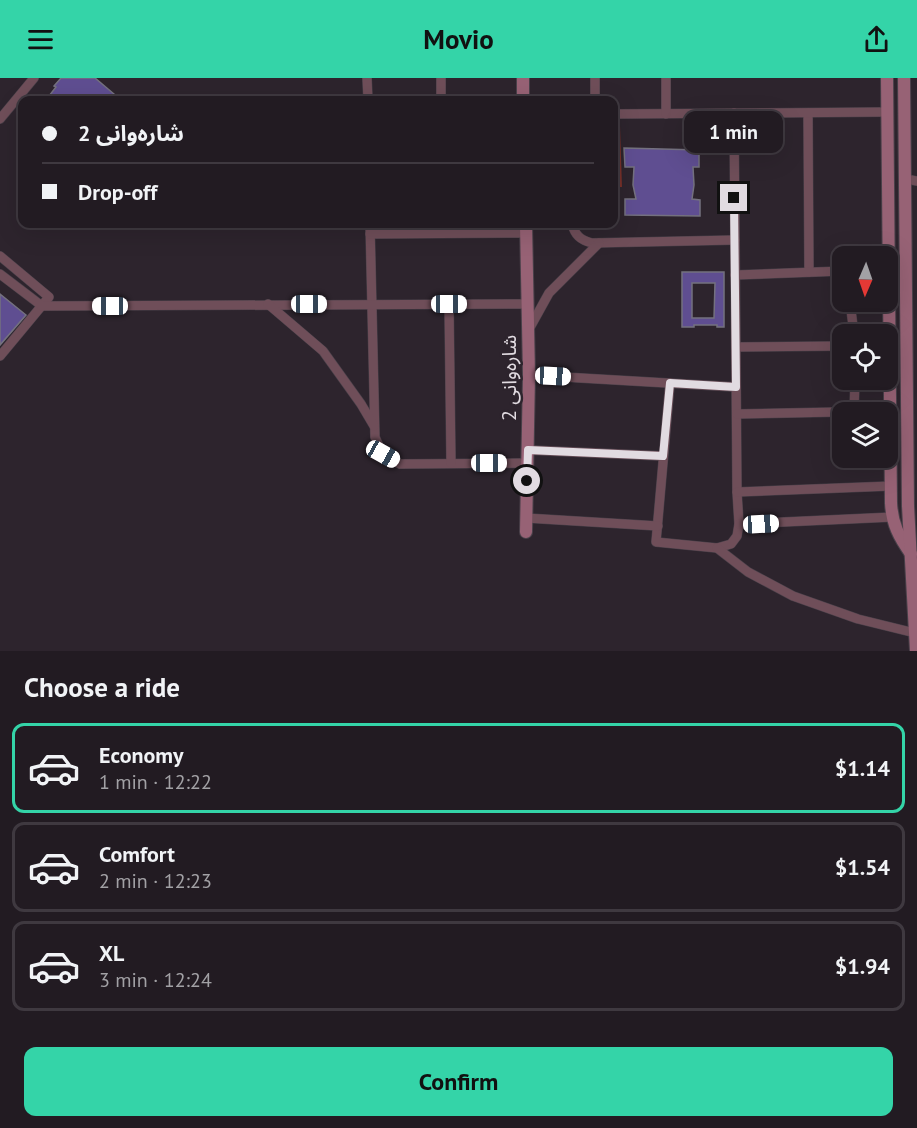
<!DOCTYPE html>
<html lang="en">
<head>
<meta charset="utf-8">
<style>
	body { margin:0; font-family:"PT Sans","Noto Sans Arabic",sans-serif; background:#2e282f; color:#f1f3f6; height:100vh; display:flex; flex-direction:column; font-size:22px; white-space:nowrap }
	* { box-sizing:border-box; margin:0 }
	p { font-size:20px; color:#a2a1a5 }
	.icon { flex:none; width:33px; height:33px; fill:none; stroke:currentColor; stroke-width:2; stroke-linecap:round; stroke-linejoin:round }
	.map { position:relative; height:573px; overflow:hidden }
	.side { display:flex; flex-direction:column; background:#221b22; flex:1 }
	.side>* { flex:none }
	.banner { position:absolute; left:18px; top:18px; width:600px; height:132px; border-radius:12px; box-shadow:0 6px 24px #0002,0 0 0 2px #3f3940; display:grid; align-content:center; height:132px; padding:0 24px; background:#221b22 }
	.needle { width:39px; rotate:182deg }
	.tools { position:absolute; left:832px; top:168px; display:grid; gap:12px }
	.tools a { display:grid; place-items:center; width:66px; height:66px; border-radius:12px; background:#221b22; box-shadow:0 6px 24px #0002,0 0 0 2px #3f3940; font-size:30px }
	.end { position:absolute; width:27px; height:27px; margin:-14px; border:8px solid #e1dbe1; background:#111; box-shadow:0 0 0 3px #111 }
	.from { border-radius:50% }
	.bubble { position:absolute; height:42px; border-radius:12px; background:#221b22; box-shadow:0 6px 24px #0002,0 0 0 2px #3f3940; font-size:20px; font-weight:700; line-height:42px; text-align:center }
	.car { position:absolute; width:18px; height:36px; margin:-18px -9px; border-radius:8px; box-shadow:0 0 4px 2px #0007; background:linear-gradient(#fff 24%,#345 0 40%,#fff 0 76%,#345 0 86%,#fff 0) }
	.banner b { display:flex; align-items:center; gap:21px; height:57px; font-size:22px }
	.banner b+b { border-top:2px solid #3f3940 }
	.banner i { width:15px; height:15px; background:#f1f3f6 }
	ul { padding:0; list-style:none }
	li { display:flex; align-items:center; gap:18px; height:90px; margin:0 12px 9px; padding:0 12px; border:3px solid #3f3940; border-radius:12px }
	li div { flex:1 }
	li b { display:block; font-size:22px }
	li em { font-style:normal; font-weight:700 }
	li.current { border-color:#34d4a8 }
	li>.icon { width:54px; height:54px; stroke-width:1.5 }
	h2 { padding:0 24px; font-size:27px; line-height:72px }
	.button { display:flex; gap:12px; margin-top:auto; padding:12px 24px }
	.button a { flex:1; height:69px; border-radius:12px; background:#34d4a8; color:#111; font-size:24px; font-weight:700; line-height:69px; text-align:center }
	header { display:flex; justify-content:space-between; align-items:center; height:78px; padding:0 24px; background:#34d4a8; color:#111; font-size:27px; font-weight:700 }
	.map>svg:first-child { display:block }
	.green { fill:#76302a }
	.building { fill:#5f4e91; stroke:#74717f; stroke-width:1.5; fill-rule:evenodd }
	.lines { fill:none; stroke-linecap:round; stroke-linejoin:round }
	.street-casing { stroke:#4a414a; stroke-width:10 }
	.secondary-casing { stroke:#4a414a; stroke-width:14 }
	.street { stroke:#6f4e59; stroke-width:9 }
	.secondary { stroke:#976275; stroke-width:12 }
	.route { stroke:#e1dbe1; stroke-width:8 }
	.labels { text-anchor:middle; stroke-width:5; stroke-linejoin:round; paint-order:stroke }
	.street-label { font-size:20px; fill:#e1dbe1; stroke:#2d242d }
</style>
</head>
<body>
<header><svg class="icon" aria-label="menu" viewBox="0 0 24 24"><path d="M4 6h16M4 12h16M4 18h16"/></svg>Movio<svg class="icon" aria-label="share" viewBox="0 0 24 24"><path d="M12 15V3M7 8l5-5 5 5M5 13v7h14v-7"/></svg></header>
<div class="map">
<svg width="917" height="573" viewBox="0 0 917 573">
	<rect width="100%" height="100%" fill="#2d242d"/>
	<path class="green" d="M 620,48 L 622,109 L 614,109 L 614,49 Z"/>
	<g class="building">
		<path d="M 61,0 L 95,0 L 114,16 L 109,22 L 106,22 L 100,17 L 96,22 L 55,22 L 49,18 L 56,9 L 54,8 Z"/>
		<path d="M 624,70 L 699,72 L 699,89 L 693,89 L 694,107 L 692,121 L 700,122 L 700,138 L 625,137 L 625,121 L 636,121 L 633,107 L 634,89 L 625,89 Z"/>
		<path d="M 682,194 L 724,194 L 724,249 L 717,249 L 717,247 L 694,247 L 694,249 L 682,249 ZM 692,205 L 715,205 L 714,240 L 692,240 Z"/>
		<path d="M 0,216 L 26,237 L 0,267 Z"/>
	</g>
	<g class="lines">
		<defs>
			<g id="street">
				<path d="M 367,0 L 368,22"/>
				<path d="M 595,0 L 595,22"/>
				<path d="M 441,22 L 441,0"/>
				<path d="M 808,35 L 809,194"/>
				<path d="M 614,36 L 887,34"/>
				<path d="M 666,36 L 666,0"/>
				<path d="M 0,41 L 34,0"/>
				<path d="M 906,101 L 917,103"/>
				<path d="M 370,146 L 375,359 L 383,377 L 400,386 L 527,385"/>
				<path d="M 572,146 C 575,157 580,162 592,165 L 735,162"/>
				<path d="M 370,156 L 526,155"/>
				<path d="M 0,178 L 49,219 L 0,278"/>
				<path d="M 0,196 L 42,228 L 528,226"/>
				<path d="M 735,197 L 843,193"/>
				<path d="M 850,224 L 854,256"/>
				<path d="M 268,226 L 323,273 L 361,326 L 374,348"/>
				<path d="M 449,226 L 451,385"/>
				<path d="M 528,253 L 549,215 L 599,165"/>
				<path d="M 736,269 L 843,268"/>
				<path d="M 529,297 L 736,309"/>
				<path d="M 670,305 L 656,464 L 717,470 L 731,466 L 737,458 L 739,446 L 737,414 L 734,35"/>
				<path d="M 854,334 L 855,302"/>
				<path d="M 737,336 L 890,333"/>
				<path d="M 528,372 L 663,378"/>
				<path d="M 737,414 L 891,408"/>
				<path d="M 526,440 L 658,448"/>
				<path d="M 739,446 L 893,439"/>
				<path d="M 717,470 L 748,494 L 793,518 L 858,541 L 915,555"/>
			</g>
			<g id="secondary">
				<path d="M 523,0 L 523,22"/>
				<path d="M 887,0 L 891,425 C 892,446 899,459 911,476"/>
				<path d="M 904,0 L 908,428 L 916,573"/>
				<path d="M 526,454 L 529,297 L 526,146"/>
			</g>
		</defs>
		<use href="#street" class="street-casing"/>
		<use href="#secondary" class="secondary-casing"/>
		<use href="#street" class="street"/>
		<use href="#secondary" class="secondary"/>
	</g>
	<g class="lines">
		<path class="route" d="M 527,403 L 528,372 L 663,378 L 670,305 L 736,309 L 734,120"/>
	</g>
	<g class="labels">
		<g class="street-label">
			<text transform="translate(509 300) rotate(-90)" y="7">شارەوانی 2</text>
		</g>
	</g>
</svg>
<div class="tools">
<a><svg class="needle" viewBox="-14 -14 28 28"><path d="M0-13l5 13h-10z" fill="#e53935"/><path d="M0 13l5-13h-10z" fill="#a2a1a5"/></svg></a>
<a><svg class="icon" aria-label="locate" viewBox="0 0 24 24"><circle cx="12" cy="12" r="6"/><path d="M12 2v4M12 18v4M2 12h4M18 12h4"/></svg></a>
<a><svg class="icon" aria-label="layers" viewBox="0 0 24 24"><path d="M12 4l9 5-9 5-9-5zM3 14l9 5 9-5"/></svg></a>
</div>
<i class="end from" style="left:527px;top:403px"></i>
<i class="end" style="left:734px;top:120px"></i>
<div class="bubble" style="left:684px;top:33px;width:99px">1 min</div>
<i class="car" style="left:309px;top:226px;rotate:90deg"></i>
<i class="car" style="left:449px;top:226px;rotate:90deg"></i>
<i class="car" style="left:110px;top:228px;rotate:270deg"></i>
<i class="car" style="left:553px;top:298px;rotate:93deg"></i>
<i class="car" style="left:383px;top:376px;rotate:119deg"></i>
<i class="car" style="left:489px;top:385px;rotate:90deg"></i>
<i class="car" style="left:761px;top:446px;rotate:87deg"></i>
<div class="banner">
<b><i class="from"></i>شارەوانی 2</b>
<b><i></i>Drop-off</b>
</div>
</div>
<section class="side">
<h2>Choose a ride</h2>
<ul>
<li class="current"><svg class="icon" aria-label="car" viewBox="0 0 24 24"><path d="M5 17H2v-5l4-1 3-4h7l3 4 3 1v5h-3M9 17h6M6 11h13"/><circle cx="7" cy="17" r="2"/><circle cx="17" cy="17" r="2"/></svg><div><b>Economy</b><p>1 min · 12:22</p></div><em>$1.14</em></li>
<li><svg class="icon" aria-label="car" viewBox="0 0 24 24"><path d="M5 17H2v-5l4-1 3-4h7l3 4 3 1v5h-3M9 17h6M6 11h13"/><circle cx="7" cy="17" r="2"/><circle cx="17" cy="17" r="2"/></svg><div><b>Comfort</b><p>2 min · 12:23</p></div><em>$1.54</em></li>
<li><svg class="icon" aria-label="car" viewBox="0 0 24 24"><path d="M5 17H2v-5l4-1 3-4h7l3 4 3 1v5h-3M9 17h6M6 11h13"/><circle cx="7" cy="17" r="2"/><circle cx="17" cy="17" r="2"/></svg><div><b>XL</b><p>3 min · 12:24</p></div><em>$1.94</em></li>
</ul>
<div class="button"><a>Confirm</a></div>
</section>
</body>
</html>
